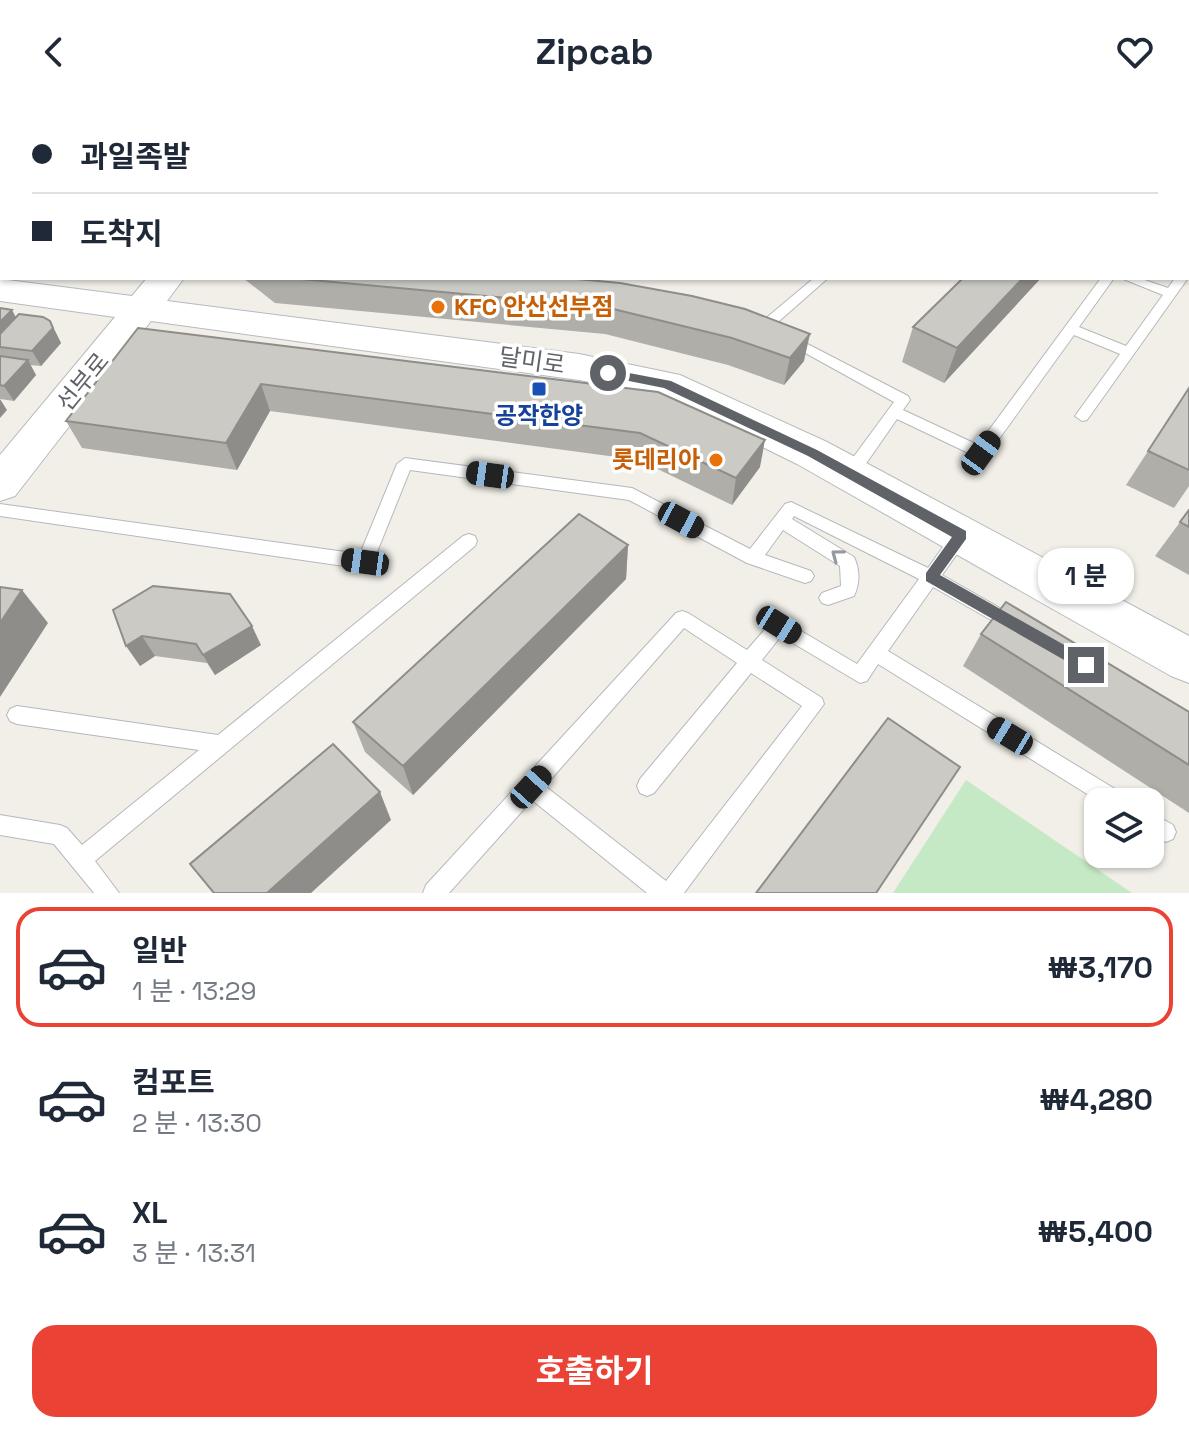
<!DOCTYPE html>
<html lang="ko">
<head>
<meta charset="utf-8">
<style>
	body { margin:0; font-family:"Space Grotesk","Noto Sans KR",sans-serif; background:#f2f2f3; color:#1f2937; height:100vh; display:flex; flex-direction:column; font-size:30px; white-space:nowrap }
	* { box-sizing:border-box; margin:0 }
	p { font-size:26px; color:#747a83 }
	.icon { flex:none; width:44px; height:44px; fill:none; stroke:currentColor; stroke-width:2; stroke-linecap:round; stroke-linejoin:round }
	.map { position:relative; height:789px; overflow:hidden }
	.sheet { display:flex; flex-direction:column; background:#fff; flex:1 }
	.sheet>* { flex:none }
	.banner { position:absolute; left:0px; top:0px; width:1190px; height:176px; box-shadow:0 2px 6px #0004; display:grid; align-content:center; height:176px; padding:0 32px; background:#fff }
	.fabs { position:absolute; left:1084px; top:684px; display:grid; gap:16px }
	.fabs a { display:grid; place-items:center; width:80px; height:80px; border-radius:16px; background:#fff; box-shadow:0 2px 6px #0004; font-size:40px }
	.end { position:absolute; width:36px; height:36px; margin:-18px; border:10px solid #5f6368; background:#fff; box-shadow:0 0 0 4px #fff }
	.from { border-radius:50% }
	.bubble { position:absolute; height:56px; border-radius:24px; background:#fff; box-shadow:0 2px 6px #0004; font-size:26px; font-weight:700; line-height:56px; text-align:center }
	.car { position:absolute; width:24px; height:48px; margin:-24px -12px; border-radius:10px; box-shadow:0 0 6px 2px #0007; background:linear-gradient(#222 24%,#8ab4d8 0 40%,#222 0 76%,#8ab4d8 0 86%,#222 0) }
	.banner b { display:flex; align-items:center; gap:28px; height:76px; font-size:30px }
	.banner b+b { border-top:2px solid #e0e1e3 }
	.banner i { width:20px; height:20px; background:#1f2937 }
	ul { padding:14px 0 0; list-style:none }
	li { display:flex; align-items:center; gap:24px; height:120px; margin:0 16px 12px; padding:0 16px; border:4px solid transparent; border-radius:24px }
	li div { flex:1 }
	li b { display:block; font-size:30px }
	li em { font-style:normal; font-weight:700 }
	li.selected { border-color:#ea4335 }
	li>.icon { width:72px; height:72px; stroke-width:1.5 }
	.cta { display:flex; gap:16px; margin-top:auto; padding:16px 32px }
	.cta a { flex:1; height:92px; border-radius:24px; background:#ea4335; color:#fff; font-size:32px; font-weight:700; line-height:92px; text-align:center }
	header { display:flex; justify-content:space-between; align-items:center; height:104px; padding:0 32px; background:#fff; font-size:36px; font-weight:700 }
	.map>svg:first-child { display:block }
	.green { fill:#c5e8c5 }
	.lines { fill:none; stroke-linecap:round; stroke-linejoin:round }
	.lane-casing { stroke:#b5b8bc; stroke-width:2 }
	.secondary-casing { stroke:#b6babf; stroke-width:2 }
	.lane { fill:#fff; fill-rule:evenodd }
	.secondary { fill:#fff; fill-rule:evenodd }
	.wall { fill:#afaea9 }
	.shaded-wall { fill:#8f8d8a }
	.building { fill:#cccac5; stroke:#8f8d8a; stroke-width:2 }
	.oneway { stroke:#979a9d }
	.route { fill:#5f6368 }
	.food-dot { fill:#e8710a; stroke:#fff; stroke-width:3 }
	.transit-dot { fill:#1a4fb4; stroke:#fff; stroke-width:3 }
	.labels { text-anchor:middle; stroke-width:7; stroke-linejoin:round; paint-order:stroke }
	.food-label { font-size:24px; font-weight:bold; fill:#c56008; stroke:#fff; text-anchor:start }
	.street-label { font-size:24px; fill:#5f6368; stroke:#fff }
	.transit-label { font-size:24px; font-weight:bold; fill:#164399; stroke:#fff }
</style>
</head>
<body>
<header><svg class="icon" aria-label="back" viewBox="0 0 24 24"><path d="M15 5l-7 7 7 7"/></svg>Zipcab<svg class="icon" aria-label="heart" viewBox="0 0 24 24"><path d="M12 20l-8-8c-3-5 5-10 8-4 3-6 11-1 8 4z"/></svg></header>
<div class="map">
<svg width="1189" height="789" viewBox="0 0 1189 789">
	<rect width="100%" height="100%" fill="#f1efe8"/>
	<path class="green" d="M 966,676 L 1132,789 L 893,789 Z"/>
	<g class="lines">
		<defs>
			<g id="lane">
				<path d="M 826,0 L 837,0 L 825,2 Z"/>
				<path d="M 956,0 L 970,0 L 971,2 L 957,2 Z"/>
				<path d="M 1046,0 L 1057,0 L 1045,2 Z"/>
				<rect x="1188" y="92" width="1" height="8"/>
				<path d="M 814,174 L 828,174 L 769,226 L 759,226 L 759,220 Z"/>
				<path d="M 1101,174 L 1114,174 L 1079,223 L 1126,242 L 1163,191 L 1121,174 L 1139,174 L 1168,184 L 1175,174 L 1188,174 L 1087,316 L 1082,317 L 1075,312 L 1120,250 L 1074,231 L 986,353 L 981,355 L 897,315 L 856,374 L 844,374 L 842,370 L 844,366 L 894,298 L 780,235 L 787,231 L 792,232 L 908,292 L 910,296 L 903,306 L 978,341 Z"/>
				<path d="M 405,354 L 632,384 L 750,445 L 785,400 L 791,398 L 928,464 L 955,426 L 967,426 L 969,431 L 967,436 L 942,471 L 1019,515 L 1022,520 L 1019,525 L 1013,527 L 1007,525 L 933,483 L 888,547 L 1125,691 L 1128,698 L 1100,698 L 878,560 L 867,577 L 860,579 L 781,532 L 762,556 L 822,594 L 824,600 L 684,789 L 647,789 L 532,696 L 449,789 L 423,789 L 426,781 L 676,509 L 682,507 L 688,509 L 747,546 L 773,516 L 779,514 L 857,560 L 919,475 L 794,412 L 792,415 L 854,453 C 860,466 860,479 854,492 L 828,501 L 822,499 L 819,494 L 822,489 L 841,482 L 840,462 L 783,426 L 765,451 L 811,467 L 814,472 L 811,477 L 805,479 L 747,459 L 629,396 L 410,366 L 373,458 L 371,463 L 365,465 L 0,412 L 0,400 L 360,450 L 397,360 ZM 684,524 L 737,559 L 640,675 L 637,682 L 640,689 L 647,692 L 654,689 L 751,569 L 802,602 L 666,777 L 545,682 Z"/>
				<path d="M 469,430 L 475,432 L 477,437 L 475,442 L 95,757 L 119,789 L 94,789 L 54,740 L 0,731 L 0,711 L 60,721 L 67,724 L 82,741 L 199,646 L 17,620 L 10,617 L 7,611 L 10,605 L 17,602 L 218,631 L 463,432 Z"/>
				<path d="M 1150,708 L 1173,721 L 1176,728 L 1173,735 L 1166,738 L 1150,730 Z"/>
			</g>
			<path id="secondary" d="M 147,174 L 184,174 L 167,197 L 579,250 L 680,271 L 827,338 L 1189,532 L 1189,579 L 1171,572 L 797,360 L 656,291 L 579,276 L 151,217 L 15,392 L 0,397 L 0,351 L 115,213 L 0,197 L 0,175 L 132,192 Z"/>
		</defs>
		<use href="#lane" class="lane-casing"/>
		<use href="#secondary" class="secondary-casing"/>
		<use href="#lane" class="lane"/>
		<use href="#secondary" class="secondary"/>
	</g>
	<g class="wall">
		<path d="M 0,0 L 44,0 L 42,2 L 2,2 L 2,36 L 0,38 Z"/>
		<path d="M 172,0 L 266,0 L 264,2 L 173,2 Z"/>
		<path d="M 357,0 L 402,0 L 400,2 L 357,2 Z"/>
		<path d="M 556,0 L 602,0 L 601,2 L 556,2 Z"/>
		<path d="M 671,0 L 705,0 L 705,2 Z"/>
		<path d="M 243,174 L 566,174 L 804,257 L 784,281 L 728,261 L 605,230 L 275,199 Z"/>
		<path d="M 963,174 L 1041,174 L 944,279 L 902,258 L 913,223 Z"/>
		<path d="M 0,204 L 16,213 L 50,217 L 61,239 L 41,262 L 30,261 L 36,271 L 14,297 L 0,295 Z"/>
		<path d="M 138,224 L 658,288 L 760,363 L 732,401 L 639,356 L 270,307 L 237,366 L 82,344 L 66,317 Z"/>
		<path d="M 1189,284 L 1189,382 L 1174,404 L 1126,381 Z"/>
		<path d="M 1189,406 L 1189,471 L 1155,452 Z"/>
		<path d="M 628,441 L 626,475 L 413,691 L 365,648 L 353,618 Z"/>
		<path d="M 113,506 L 261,541 L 215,571 L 207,559 L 155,552 L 140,562 Z"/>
		<path d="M 981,530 L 1189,608 L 1189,709 L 963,562 Z"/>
	</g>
	<g class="shaded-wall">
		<path d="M 23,0 L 44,0 L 42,2 L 24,2 Z"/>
		<path d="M 133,0 L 157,0 L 155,2 L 134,2 Z"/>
		<path d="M 238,0 L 266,0 L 264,2 L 236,2 Z"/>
		<path d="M 591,0 L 602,0 L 601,2 L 591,2 Z"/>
		<path d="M 1110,0 L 1128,0 L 1126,2 L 1108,2 Z"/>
		<path d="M 2,89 L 2,129 L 0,131 L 0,91 Z"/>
		<path d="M 1023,174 L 1041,174 L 944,279 L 957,244 Z"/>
		<path d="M 12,206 L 20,221 L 0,243 L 0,218 Z"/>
		<path d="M 50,217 L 61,239 L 41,262 L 32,247 Z"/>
		<path d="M 810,230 L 804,257 L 784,281 L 790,254 Z"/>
		<path d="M 28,256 L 36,271 L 14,297 L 4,282 Z"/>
		<path d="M 261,280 L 270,307 L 237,366 L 226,339 Z"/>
		<path d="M 0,295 L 7,306 L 0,314 Z"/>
		<path d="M 765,336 L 760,363 L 732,401 L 736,374 Z"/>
		<path d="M 628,441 L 626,475 L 413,691 L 403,662 Z"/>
		<path d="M 22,486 L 48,519 L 0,593 L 0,519 Z"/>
		<path d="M 252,522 L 261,541 L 215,571 L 203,551 Z"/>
		<path d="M 142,532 L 155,552 L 140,562 L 126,542 Z"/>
		<path d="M 380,688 L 391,716 L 311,789 L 267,789 Z"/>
	</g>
	<g class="building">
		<path d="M 0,0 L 17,2 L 2,2 L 2,17 L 0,19 Z"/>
		<path d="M 45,0 L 120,0 L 118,2 L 43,2 Z"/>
		<path d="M 207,0 L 238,0 L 236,2 L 205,2 Z"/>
		<path d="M 889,0 L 943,0 L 940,2 L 886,2 Z"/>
		<path d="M 1065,0 L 1110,0 L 1108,2 L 1064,1 Z"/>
		<path d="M 1173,0 L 1189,0 L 1188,37 L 1188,2 L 1171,2 Z"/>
		<path d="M 0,67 L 2,67 L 2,89 L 0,91 Z"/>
		<path d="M 290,174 L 566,174 L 620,179 L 692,192 L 745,205 L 810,230 L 790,254 L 732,234 L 605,203 Z"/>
		<path d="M 963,174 L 1023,174 L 957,244 L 913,223 Z"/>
		<path d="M 0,204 L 12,206 L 0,218 Z"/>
		<path d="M 19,210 L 43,213 L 50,217 L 53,224 L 32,247 L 0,243 L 0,230 Z"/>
		<path d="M 138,224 L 658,288 L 765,336 L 736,374 L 640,329 L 261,280 L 226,339 L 66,317 Z"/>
		<path d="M 0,252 L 28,256 L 4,282 L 0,281 Z"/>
		<path d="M 1189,284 L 1189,366 L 1148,347 Z"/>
		<path d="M 1189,406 L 1189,423 L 1180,418 Z"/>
		<path d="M 579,410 L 628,441 L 403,662 L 353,618 Z"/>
		<path d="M 153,482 L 230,490 L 252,522 L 203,551 L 196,540 L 142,532 L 126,542 L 113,506 Z"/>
		<path d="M 0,483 L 22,486 L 0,519 Z"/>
		<path d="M 1006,498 L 1189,608 L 1189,661 L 981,530 Z"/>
		<path d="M 888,614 L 960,663 L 876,789 L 756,789 Z"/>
		<path d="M 333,640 L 380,688 L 267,789 L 214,789 L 190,760 Z"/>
	</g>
	<defs><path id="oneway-chevron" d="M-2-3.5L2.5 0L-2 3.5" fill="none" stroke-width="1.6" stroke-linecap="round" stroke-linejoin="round" transform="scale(2)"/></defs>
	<use class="oneway" href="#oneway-chevron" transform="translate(837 451) rotate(-143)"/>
	<path class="route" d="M 608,265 L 671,277 L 817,346 L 966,427 L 966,435 L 940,471 L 1091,556 L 1091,565 L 1080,565 L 926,477 L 926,469 L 952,433 L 808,352 L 664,284 L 604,272 L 604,266 Z"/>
	<g class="food-dot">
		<circle cx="438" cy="203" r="8"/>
		<circle cx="716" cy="356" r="8"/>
	</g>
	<rect class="transit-dot" x="531" y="277" width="16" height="16" rx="4"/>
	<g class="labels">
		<g class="food-label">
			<text x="454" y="211">KFC 안산선부점</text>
			<text x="700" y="364" text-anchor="end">롯데리아</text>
		</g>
		<g class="street-label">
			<text transform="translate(532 257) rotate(8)" y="8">달미로</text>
			<text transform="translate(83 278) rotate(-51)" y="8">선부로</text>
		</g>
		<g class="transit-label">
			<text x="539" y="320">공작한양</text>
		</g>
	</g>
</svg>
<div class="fabs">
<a><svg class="icon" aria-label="layers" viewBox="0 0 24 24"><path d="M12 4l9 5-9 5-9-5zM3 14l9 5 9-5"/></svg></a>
</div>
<i class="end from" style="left:608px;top:269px"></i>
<i class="end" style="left:1086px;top:561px"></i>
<div class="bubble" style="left:1038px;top:444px;width:96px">1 분</div>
<i class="car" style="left:981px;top:349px;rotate:36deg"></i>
<i class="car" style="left:490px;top:371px;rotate:278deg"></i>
<i class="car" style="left:681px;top:416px;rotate:118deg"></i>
<i class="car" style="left:365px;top:458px;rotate:278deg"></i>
<i class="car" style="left:779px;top:521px;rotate:122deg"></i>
<i class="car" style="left:1010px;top:632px;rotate:301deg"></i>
<i class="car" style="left:531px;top:683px;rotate:42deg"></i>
<div class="banner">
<b><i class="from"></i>과일족발</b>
<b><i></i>도착지</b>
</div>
</div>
<section class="sheet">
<ul>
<li class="selected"><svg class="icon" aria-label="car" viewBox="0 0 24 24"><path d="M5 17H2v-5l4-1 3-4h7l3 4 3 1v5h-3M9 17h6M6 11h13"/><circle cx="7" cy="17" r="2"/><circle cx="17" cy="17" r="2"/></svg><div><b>일반</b><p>1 분 · 13:29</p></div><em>₩3,170</em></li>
<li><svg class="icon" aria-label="car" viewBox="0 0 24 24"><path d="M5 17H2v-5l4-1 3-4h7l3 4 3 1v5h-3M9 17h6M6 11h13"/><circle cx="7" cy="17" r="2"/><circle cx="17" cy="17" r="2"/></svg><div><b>컴포트</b><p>2 분 · 13:30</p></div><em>₩4,280</em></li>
<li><svg class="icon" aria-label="car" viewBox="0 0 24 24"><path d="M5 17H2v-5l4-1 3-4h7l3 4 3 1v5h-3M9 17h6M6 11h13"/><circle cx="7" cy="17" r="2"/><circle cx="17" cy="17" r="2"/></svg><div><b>XL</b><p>3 분 · 13:31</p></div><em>₩5,400</em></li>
</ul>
<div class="cta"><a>호출하기</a></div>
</section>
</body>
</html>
